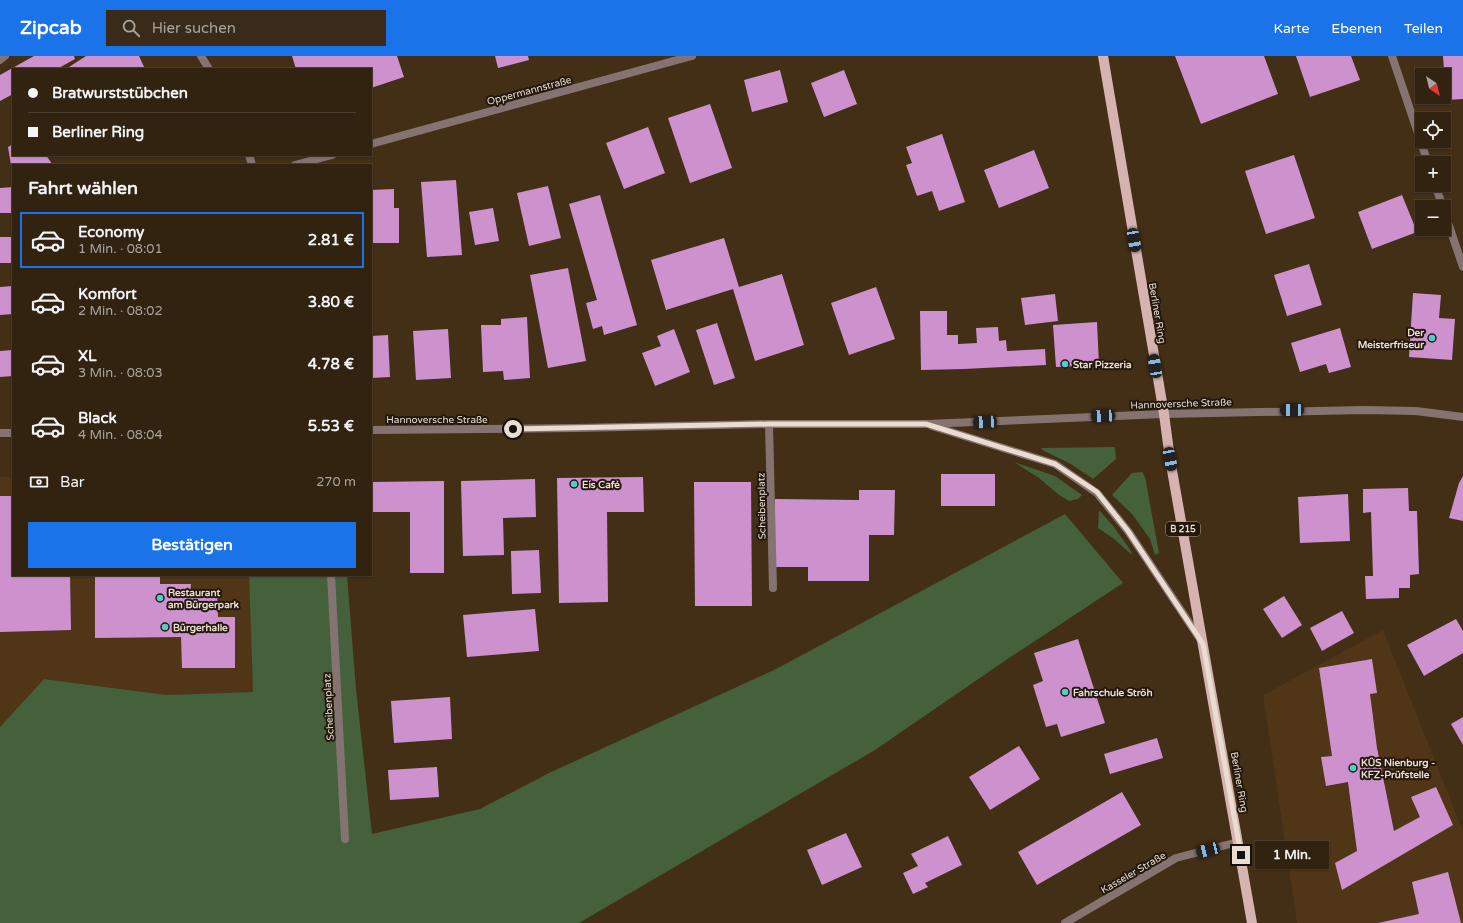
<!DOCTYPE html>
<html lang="de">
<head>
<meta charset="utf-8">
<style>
	body { margin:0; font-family:"Varela Round",sans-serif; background:#3a2a19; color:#f1f3f6; height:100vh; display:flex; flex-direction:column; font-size:15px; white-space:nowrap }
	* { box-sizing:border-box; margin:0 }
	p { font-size:13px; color:#a8a49f }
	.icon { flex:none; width:22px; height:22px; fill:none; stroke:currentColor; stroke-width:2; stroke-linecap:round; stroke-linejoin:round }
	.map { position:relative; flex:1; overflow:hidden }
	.details { position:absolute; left:12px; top:108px; width:360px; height:412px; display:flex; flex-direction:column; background:#322210; border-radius:0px; box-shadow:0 1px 3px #0004,0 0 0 1px #4d3f30 }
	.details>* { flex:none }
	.hud { position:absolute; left:12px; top:12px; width:360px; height:88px; border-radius:0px; box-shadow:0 1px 3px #0004,0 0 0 1px #4d3f30; display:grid; align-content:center; height:88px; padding:0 16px; background:#322210 }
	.needle { width:26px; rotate:145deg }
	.fabs { position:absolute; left:1415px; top:12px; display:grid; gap:8px }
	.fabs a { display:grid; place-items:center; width:36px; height:36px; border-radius:0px; background:#322210; box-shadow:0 1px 3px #0004,0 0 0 1px #4d3f30; font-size:20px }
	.end { position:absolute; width:18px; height:18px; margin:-9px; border:5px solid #eadccf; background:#111; box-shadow:0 0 0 2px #111 }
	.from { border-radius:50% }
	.bubble { position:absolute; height:28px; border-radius:0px; background:#322210; box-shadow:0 1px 3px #0004,0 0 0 1px #4d3f30; font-size:13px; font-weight:800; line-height:28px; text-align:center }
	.car { position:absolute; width:12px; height:24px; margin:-12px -6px; border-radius:5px; box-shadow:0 0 3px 1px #0007; background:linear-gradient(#222 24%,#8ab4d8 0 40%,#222 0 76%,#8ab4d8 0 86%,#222 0) }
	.hud b { display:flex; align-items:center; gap:14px; height:38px; font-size:15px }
	.hud b+b { border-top:1px solid #4d3f30 }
	.hud i { width:10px; height:10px; background:#f1f3f6 }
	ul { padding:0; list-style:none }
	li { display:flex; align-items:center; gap:12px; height:56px; margin:0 8px 6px; padding:0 8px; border:2px solid transparent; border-radius:0px }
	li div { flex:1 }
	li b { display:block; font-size:15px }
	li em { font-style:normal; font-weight:800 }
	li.on { border-color:#1a73e8 }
	li>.icon { width:36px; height:36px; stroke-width:1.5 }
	h2 { padding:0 16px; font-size:18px; line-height:48px }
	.pay { display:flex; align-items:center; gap:10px; height:44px; padding:0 16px; font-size:15px }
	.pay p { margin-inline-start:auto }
	.primary-button { display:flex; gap:8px; margin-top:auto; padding:8px 16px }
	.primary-button a { flex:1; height:46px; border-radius:0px; background:#1a73e8; color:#fff; font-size:16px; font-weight:800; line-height:46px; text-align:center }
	header { display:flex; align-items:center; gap:24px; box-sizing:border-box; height:56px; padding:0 20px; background:#1a73e8; color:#fff }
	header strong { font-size:19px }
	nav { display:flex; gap:22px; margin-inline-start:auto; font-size:14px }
	.search { width:280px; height:36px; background:#3a2a19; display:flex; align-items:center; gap:10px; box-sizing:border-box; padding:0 14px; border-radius:0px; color:#a8a49f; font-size:15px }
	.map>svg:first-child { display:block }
	.built { fill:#503517 }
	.green { fill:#44613c }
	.building { fill:#cd92ce }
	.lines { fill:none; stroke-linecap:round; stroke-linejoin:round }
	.service { stroke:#857372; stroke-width:8 }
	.minor { stroke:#857372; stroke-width:8 }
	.tertiary { stroke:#857372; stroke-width:8 }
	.primary { stroke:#d6b3b0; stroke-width:10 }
	.route { stroke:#eadccf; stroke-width:5 }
	.poi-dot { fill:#53cdcb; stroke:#22180e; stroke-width:1.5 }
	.labels { text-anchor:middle; stroke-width:4; stroke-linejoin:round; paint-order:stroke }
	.shield { fill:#22180e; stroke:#aea195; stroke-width:1 }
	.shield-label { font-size:9px; font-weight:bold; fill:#eadccf }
	.street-label { font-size:10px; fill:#eadccf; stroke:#22180e }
	.poi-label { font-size:10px; font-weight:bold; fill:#eadccf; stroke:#22180e; text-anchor:start }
</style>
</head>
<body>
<header>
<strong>Zipcab</strong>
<div class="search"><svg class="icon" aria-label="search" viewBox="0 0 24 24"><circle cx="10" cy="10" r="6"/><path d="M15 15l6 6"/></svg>Hier suchen</div>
<nav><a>Karte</a><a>Ebenen</a><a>Teilen</a></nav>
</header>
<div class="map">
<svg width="1463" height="867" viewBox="0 0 1463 867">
	<rect width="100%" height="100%" fill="#432e16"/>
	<g class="built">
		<path d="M 0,421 L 13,421 L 13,519 L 249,519 L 253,636 L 166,639 L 44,623 L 0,671 Z"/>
		<path d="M 1383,574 L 1463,775 L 1463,867 L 1297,867 L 1263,639 Z"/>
	</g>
	<g class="green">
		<path d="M 1115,391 L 1116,403 L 1093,423 L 1071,408 L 1044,395 L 1041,392 Z"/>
		<path d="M 1014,406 L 1055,420 L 1082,439 L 1078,443 L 1069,445 L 1059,439 L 1039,422 Z"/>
		<path d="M 1142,416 L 1145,421 L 1159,497 L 1155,499 L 1150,483 L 1132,458 L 1112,439 L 1132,417 Z"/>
		<path d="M 1099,454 L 1114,471 L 1131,495 L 1132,499 L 1113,482 L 1098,472 Z"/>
		<path d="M 1065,458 L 1123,527 L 1006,604 L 875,694 L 579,867 L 0,867 L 0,671 L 44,623 L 166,639 L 253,636 L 249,519 L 347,519 L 356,633 L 372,778 L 480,753 L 549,717 L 776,613 Z"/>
	</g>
	<g class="building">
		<path d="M 34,0 L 74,0 L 75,3 L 57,13 L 13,13 L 13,38 L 0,45 L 0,19 Z"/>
		<path d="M 86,0 L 139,0 L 145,13 L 66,13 Z"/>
		<path d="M 292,0 L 397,0 L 404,21 L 371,32 L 371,13 L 296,13 Z"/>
		<path d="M 495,0 L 528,0 L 529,4 L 498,12 Z"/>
		<path d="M 1175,0 L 1264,0 L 1278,38 L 1201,68 Z"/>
		<path d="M 1296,0 L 1351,0 L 1360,24 L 1310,41 Z"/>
		<path d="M 1443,0 L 1463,0 L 1463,43 L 1446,44 Z"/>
		<path d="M 780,14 L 788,46 L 752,56 L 744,24 Z"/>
		<path d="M 844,14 L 857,48 L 824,61 L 811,27 Z"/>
		<path d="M 710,48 L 732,112 L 690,127 L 668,62 Z"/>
		<path d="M 648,71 L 665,117 L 624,133 L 606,87 Z"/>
		<path d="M 942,78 L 965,146 L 939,155 L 932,135 L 917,140 L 906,109 L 912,107 L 906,91 Z"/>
		<path d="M 13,88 L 13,99 L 46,99 L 52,108 L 11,109 L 8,91 Z"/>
		<path d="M 1034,94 L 1049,132 L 999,152 L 984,114 Z"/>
		<path d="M 1294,99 L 1315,162 L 1266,178 L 1245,115 Z"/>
		<path d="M 456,124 L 462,199 L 427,201 L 421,126 Z"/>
		<path d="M 548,130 L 561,182 L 529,190 L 517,137 Z"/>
		<path d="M 13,131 L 13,157 L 0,157 L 0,132 Z"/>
		<path d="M 394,133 L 394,152 L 399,152 L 399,187 L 371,187 L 371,134 Z"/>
		<path d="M 600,139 L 637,269 L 604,279 L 602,270 L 593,273 L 586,247 L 597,244 L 569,148 Z"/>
		<path d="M 1402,139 L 1417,176 L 1372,193 L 1358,156 Z"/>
		<path d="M 493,152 L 499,185 L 475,189 L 469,156 Z"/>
		<rect x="0" y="181" width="13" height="26"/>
		<path d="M 724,182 L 739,231 L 782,218 L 804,289 L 755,305 L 733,233 L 666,254 L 651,204 Z"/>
		<path d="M 1309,208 L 1322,249 L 1287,260 L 1274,219 Z"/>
		<path d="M 568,212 L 586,305 L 548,312 L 530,219 Z"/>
		<path d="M 13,230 L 13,258 L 0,259 L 0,231 Z"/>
		<path d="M 876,231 L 895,283 L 849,299 L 831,247 Z"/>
		<path d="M 1413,237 L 1441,239 L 1439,262 L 1455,263 L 1452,304 L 1409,301 Z"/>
		<path d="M 1055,238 L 1058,265 L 1025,269 L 1021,242 Z"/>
		<path d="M 920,255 L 947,255 L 947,279 L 958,279 L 958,288 L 977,287 L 976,272 L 998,271 L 999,285 L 1006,284 L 1007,295 L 1045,293 L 1046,309 L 964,313 L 921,314 Z"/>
		<path d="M 527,261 L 530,322 L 504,324 L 503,315 L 483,316 L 481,269 L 501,269 L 501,263 Z"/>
		<path d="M 1097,266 L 1099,309 L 1056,311 L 1053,269 Z"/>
		<path d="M 717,267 L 735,322 L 714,329 L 696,274 Z"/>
		<path d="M 1340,272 L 1351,311 L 1329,317 L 1326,308 L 1300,316 L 1291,287 Z"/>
		<path d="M 448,273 L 451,322 L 416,324 L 413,275 Z"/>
		<path d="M 674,273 L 690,316 L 655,330 L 642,297 L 661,290 L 657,280 Z"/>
		<path d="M 388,279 L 390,321 L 371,322 L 371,280 Z"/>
		<path d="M 13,294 L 13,320 L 0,321 L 0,295 Z"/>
		<rect x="941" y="418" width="54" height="32"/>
		<path d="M 1463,420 L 1463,465 L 1449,462 L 1459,427 Z"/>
		<path d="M 643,421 L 644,456 L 607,456 L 608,546 L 559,547 L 557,422 Z"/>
		<path d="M 535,423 L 536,461 L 503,462 L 504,499 L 463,500 L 461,425 Z"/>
		<path d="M 444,425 L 444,517 L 410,517 L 410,456 L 371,456 L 371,426 Z"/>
		<path d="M 694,426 L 751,426 L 752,550 L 695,550 Z"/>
		<path d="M 1408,432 L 1409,455 L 1417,455 L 1419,518 L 1410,519 L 1410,532 L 1399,532 L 1399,542 L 1366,543 L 1365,520 L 1373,520 L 1371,456 L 1363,457 L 1363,433 Z"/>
		<path d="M 859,434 L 895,434 L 894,479 L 869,479 L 869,525 L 808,525 L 808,511 L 774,511 L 775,443 L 859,444 Z"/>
		<path d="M 1348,438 L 1350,485 L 1300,487 L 1298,441 Z"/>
		<path d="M 0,440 L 13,440 L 13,519 L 70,519 L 71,574 L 0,576 Z"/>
		<path d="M 539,494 L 541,537 L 512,538 L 511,495 Z"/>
		<path d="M 95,519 L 160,519 L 160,528 L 191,528 L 190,538 L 217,538 L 218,561 L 235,561 L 235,612 L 182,612 L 181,581 L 95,582 Z"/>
		<path d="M 1284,540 L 1302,569 L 1282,582 L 1263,553 Z"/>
		<path d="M 535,553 L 539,595 L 467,601 L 463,559 Z"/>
		<path d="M 1342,555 L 1354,577 L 1322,595 L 1310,572 Z"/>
		<path d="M 1456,563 L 1463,575 L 1463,597 L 1424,620 L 1407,589 Z"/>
		<path d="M 1078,583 L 1105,667 L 1061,681 L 1057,668 L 1046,671 L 1033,629 L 1043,625 L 1034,597 Z"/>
		<path d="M 1372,603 L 1377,637 L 1370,638 L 1377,692 L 1394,775 L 1420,761 L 1411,741 L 1436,731 L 1453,769 L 1342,834 L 1335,807 L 1357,795 L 1348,726 L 1326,730 L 1321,701 L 1332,700 L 1319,612 Z"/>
		<path d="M 450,641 L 452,683 L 394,687 L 391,645 Z"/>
		<path d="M 1463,661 L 1463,689 L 1451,668 Z"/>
		<path d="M 1157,682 L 1163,702 L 1110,718 L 1104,698 Z"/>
		<path d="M 1019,690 L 1040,723 L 990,754 L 969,721 Z"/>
		<path d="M 437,711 L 439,741 L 390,744 L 388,714 Z"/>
		<path d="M 1122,736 L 1141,769 L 1037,829 L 1018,796 Z"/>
		<path d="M 846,777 L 862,811 L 822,829 L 807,794 Z"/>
		<path d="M 948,780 L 962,809 L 925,827 L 928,831 L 913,838 L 903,817 L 918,810 L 911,798 Z"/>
		<path d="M 1448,816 L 1461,867 L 1378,867 L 1419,858 L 1412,826 Z"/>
	</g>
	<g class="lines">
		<g class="service">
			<path d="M 0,4 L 5,0"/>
			<path d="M 769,368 L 773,532"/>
			<path d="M 331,519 L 345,783"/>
		</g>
		<g class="minor">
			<path d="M 201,0 L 209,13"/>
			<path d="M 1392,0 L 1428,107"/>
			<path d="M 371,88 L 692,0"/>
			<path d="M 249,99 L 252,109"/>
			<path d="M 295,109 L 332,99"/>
			<path d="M 1435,129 L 1443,151"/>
			<path d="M 1444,155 L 1463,211"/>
			<path d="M 1164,358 L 1364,354 L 1416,355 L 1463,361"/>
			<path d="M 1065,867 L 1176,802 L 1238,786"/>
		</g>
		<g class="tertiary">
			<path d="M 932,370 L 1055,408 L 1097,437 L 1128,475 L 1202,586"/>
			<path d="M 371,374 L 576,372 L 769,368 L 926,368 L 1164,358"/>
			<path d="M 0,377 L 13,377"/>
		</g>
		<path class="primary" d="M 1103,0 L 1164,358 L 1170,403 L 1252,867"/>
	</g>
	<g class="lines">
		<path class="route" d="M 513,373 L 769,368 L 926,368 L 1055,408 L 1097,436 L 1128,475 L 1203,588 L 1241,799"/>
	</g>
	<g class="poi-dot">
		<circle cx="1432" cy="282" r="4"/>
		<circle cx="1065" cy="308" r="4"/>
		<circle cx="574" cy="428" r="4"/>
		<circle cx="160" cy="542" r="4"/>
		<circle cx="165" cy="571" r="4"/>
		<circle cx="1065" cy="636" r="4"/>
		<circle cx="1353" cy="712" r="4"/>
	</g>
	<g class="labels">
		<rect class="shield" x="1166" y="466" width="34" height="14" rx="3"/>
		<g class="shield-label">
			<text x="1183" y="476">B 215</text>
		</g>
		<g class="street-label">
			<text transform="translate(529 34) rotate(-15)" y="4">Oppermannstraße</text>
			<text transform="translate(1158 257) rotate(80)" y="4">Berliner Ring</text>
			<text transform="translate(1181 347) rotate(-2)" y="4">Hannoversche Straße</text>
			<text x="437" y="367">Hannoversche Straße</text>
			<text transform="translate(761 450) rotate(-91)" y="4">Scheibenplatz</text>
			<text transform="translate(328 651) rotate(-93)" y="4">Scheibenplatz</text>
			<text transform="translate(1240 726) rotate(80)" y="4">Berliner Ring</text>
			<text transform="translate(1133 816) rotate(-30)" y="4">Kasseler Straße</text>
		</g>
		<g class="poi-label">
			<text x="1424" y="280" text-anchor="end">Der<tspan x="1424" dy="12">Meisterfriseur</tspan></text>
			<text x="1073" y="312">Star Pizzeria</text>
			<text x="582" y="432">Eis Café</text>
			<text x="168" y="540">Restaurant<tspan x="168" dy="12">am Bürgerpark</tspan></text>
			<text x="173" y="575">Bürgerhalle</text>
			<text x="1073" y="640">Fahrschule Ströh</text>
			<text x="1361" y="710">KÜS Nienburg -<tspan x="1361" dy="12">KFZ-Prüfstelle</tspan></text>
		</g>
	</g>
</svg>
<div class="fabs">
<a><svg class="needle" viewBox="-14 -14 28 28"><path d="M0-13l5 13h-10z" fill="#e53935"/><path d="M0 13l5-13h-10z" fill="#a8a49f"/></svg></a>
<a><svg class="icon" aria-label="locate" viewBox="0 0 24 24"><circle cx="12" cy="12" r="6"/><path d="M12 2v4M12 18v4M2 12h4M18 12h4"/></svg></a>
<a>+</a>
<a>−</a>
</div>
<i class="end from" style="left:513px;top:373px"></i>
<i class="end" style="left:1241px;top:799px"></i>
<div class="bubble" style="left:1255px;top:785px;width:74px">1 Min.</div>
<i class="car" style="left:1134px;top:184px;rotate:170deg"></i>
<i class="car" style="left:1155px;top:310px;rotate:351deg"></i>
<i class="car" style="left:1292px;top:354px;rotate:269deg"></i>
<i class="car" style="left:1103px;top:360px;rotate:267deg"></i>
<i class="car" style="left:985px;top:366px;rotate:267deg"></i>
<i class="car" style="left:1170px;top:403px;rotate:169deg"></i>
<i class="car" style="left:1208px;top:794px;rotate:256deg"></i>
<div class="hud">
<b><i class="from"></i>Bratwurststübchen</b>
<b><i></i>Berliner Ring</b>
</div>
<section class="details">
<h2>Fahrt wählen</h2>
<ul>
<li class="on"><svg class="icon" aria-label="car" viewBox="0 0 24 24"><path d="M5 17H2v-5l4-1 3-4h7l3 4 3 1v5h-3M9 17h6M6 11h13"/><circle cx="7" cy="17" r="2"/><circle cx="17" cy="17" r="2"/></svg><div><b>Economy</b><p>1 Min. · 08:01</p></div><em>2.81 €</em></li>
<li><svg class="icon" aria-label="car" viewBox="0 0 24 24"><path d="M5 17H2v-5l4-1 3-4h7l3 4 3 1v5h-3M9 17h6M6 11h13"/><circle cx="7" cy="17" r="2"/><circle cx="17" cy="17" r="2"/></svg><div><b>Komfort</b><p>2 Min. · 08:02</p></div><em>3.80 €</em></li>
<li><svg class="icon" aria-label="car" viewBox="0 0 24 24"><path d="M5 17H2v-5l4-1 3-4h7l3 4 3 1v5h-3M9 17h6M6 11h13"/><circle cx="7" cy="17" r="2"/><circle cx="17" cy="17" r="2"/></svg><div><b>XL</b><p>3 Min. · 08:03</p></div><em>4.78 €</em></li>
<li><svg class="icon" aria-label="car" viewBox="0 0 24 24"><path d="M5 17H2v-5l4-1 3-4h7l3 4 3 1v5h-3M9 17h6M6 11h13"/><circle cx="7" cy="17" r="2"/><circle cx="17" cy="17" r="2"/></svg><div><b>Black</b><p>4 Min. · 08:04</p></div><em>5.53 €</em></li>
</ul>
<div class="pay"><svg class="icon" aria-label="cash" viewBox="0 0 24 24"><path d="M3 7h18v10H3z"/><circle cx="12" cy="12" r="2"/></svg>Bar<p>270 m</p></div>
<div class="primary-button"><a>Bestätigen</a></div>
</section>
</div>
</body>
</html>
